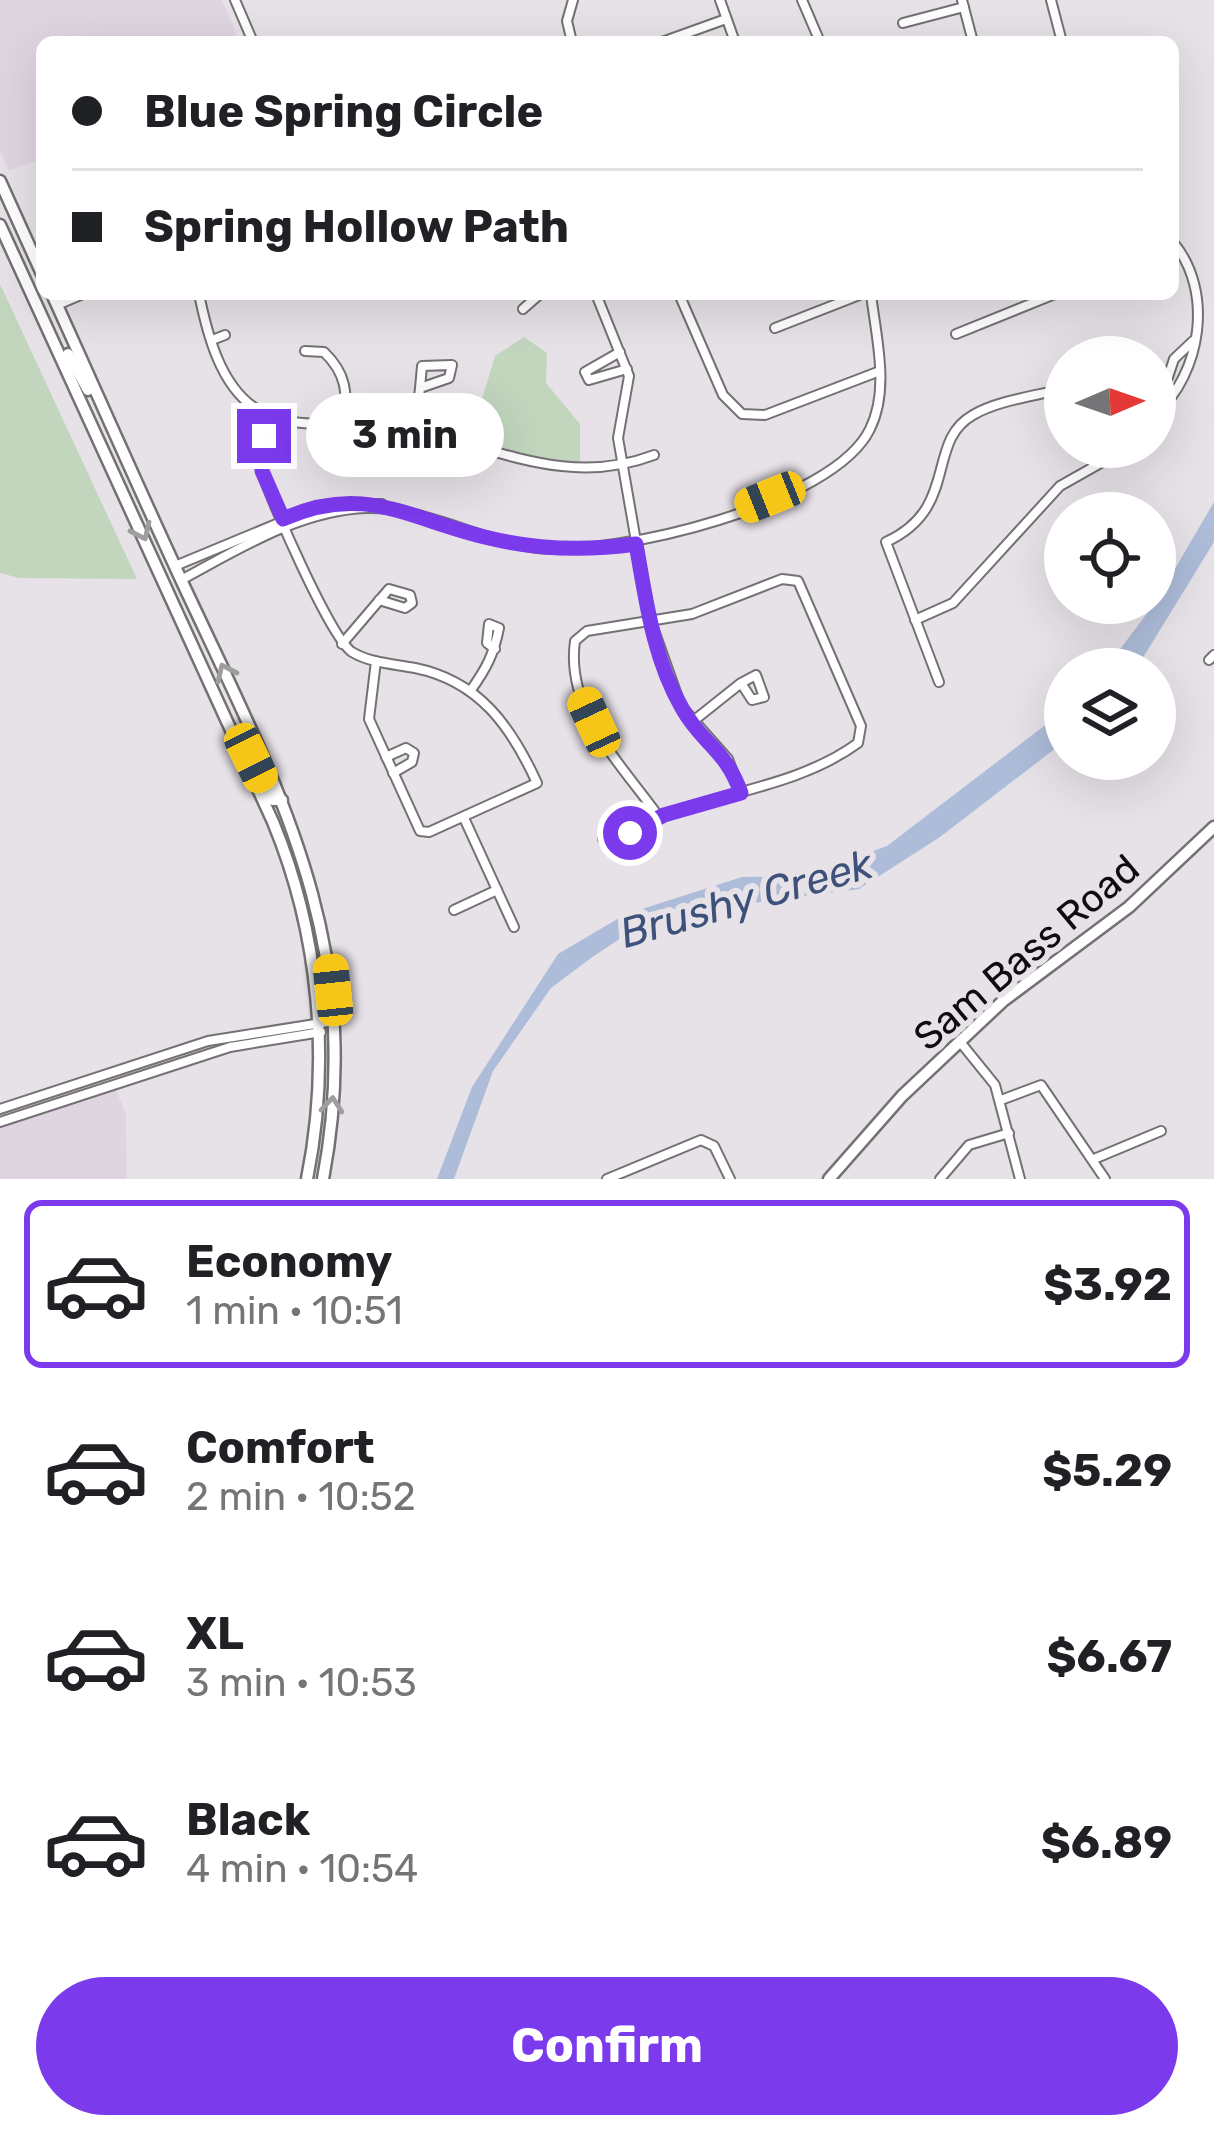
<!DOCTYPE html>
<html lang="en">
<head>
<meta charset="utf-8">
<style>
	body { margin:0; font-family:Rubik,sans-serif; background:#f2f2f2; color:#202124; height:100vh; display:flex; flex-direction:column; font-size:45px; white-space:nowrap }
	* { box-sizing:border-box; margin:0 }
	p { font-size:39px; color:#757577 }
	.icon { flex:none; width:66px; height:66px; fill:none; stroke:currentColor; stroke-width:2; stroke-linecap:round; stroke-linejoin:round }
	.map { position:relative; height:1179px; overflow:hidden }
	.details { display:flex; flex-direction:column; background:#fff; flex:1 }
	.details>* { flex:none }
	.hud { position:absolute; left:36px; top:36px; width:1143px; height:264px; border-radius:18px; box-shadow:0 12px 48px #0002; display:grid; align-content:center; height:264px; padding:0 36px; background:#fff }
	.needle { width:78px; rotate:88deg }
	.tools { position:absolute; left:1044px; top:336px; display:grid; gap:24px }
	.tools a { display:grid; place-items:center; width:132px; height:132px; border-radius:50%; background:#fff; box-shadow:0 12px 48px #0002; font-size:60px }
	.end { position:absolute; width:54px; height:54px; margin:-27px; border:15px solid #7c3aed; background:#fff; box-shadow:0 0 0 6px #fff }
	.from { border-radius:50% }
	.bubble { position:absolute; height:84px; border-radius:42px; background:#fff; box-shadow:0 12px 48px #0002; font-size:39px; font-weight:700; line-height:84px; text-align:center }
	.car { position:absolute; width:36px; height:72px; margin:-36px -18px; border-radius:15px; box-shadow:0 0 9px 3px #0007; background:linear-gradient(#f5c518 24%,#345 0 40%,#f5c518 0 76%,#345 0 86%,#f5c518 0) }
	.hud b { display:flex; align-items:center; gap:42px; height:114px; font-size:45px }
	.hud b+b { border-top:3px solid #e0e0e0 }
	.hud i { width:30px; height:30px; background:#202124 }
	ul { padding:21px 0 0; list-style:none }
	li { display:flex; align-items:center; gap:36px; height:168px; margin:0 24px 18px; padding:0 12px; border:6px solid transparent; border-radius:18px }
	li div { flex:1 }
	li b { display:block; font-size:45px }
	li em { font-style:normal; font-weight:700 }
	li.on { border-color:#7c3aed }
	li>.icon { width:108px; height:108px; stroke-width:1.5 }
	.primary-button { display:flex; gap:24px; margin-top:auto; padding:24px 36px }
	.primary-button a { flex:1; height:138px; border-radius:72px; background:#7c3aed; color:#fff; font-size:48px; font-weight:700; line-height:138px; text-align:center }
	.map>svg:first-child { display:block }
	.built { fill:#dfd5e1 }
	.green { fill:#c1d6bd }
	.water { fill:#adbcd9 }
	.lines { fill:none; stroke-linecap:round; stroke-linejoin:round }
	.minor-casing { stroke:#747074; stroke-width:12 }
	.major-casing { stroke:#747074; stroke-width:15 }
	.minor { stroke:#fff; stroke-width:8 }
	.major { stroke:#fff; stroke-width:10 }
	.oneway { stroke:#9f9e9f }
	.route { stroke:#7c3aed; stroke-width:15 }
	.labels { text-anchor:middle; stroke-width:12; stroke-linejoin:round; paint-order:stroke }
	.street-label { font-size:39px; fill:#0e0c0e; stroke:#e7e2e8 }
	.water-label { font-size:42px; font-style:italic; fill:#3d517b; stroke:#e7e2e8 }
</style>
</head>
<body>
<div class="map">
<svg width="1214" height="1179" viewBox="0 0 1214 1179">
	<rect width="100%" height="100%" fill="#e7e2e8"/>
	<g class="built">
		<path d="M 0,0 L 222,0 L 240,42 L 42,42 L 42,158 L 9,171 L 0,151 Z"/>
		<path d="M 115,1088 L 126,1114 L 127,1179 L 0,1179 L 0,1127 Z"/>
	</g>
	<g class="green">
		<path d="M 0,284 L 137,579 L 19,578 L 0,573 Z"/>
		<path d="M 524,337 L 547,353 L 546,383 L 580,424 L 580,463 L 540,461 L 469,442 L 495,356 Z"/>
	</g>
	<g class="water">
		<path d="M 1214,502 L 1214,542 L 1136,669 L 1105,669 L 1155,603 Z"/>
		<path d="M 1065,710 L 1065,741 L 940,837 L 859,889 L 708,909 L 633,930 L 591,958 L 551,988 L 493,1071 L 454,1179 L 437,1179 L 472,1087 L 558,954 L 626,914 L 689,894 L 742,877 L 802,876 L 887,846 Z"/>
	</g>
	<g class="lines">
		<defs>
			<g id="minor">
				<path d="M 235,0 L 253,42"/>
				<path d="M 720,0 L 735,42"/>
				<path d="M 802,0 L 820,42"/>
				<path d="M 962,0 L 973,42"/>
				<path d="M 1051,0 L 1062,42"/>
				<path d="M 903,23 L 964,7"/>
				<path d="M 572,42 L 567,21 L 573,0"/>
				<path d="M 662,42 L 726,19"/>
				<path d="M 1135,42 L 1138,42"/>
				<path d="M 199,294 C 207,333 220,385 255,408 C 291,433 350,420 391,426 C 482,439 560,491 654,455"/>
				<path d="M 596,294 L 629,376 L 618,438 L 649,616 L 681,706 L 728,759 L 741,793"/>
				<path d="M 679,294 L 723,395 L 742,414 L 765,415 L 880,371"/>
				<path d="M 57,305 L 83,294"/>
				<path d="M 523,309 L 540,294"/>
				<path d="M 775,328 L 862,294"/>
				<path d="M 956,334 L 1055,294"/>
				<path d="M 212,340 L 225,335"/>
				<path d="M 305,351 L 324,352 C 347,374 347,393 345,422"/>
				<path d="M 620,352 L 585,372 L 589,380 L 627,369"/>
				<path d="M 1157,410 L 1174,359 L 1193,341"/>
				<path d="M 1155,415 C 1202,373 1214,291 1173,242"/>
				<path d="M 270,417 C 264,434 258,452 262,471 C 270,500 331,638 352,652 C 370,663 394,664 415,668 C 479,681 511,726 537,783 L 429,832 L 420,831 L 369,719 L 376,661"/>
				<path d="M 415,431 L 420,388 L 449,378 L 452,365 L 422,366 L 420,388"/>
				<path d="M 175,566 L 322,505 L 382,504"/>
				<path d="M 181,580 C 239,549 300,510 367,508 C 424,507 480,541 537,548 C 615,557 834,504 870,429 C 890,389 876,337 871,294"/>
				<path d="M 915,620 L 953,603 L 1060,486 L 1129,447"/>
				<path d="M 342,644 L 389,589 L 410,595 L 412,603 L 405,608 L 379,600"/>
				<path d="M 1209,660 L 1214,655"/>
				<path d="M 939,682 L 886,542 C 960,508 925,442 973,415 C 998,400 1037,396 1065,388"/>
				<path d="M 471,690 C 486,669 494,654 499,628 L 489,624 L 487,643 L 495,649"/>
				<path d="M 692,722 L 741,683 L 752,700 L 764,697 L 756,675 L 741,683"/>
				<path d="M 386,757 L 406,748 L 414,753 L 412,762 L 393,773"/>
				<path d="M 464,818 L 514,927"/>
				<path d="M 603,839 C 627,840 642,824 664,815 C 727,792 802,784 858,743 L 861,726 L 798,581 L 782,579 L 692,614 L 587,631 L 575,641 C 565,711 623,766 659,817"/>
				<path d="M 454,910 L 497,890"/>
				<path d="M 961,1043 L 995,1085 L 1020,1179"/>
				<path d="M 1001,1100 L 1041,1085 L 1105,1179"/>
				<path d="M 0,1109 L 208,1041 L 334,1021"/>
				<path d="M 0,1122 L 230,1047 L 321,1032"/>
				<path d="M 1094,1159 L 1161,1131"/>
				<path d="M 607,1179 L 701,1140 L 714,1146 L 730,1179"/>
				<path d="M 940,1179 L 969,1145 L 1009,1133"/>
			</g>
			<g id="major">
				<path d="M 0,181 L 42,274"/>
				<path d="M 0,225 L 273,822 C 319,933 331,1060 307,1179"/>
				<path d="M 52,294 C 96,391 139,489 184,586 C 279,789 367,947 323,1179"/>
				<path d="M 68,354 L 88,390"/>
				<path d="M 256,768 L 273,800 L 282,800"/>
				<path d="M 829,1179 L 902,1096 L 1003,1001 L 1129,907 L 1214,827"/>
			</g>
		</defs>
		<use href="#minor" class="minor-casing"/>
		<use href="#major" class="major-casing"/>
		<use href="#minor" class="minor"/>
		<use href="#major" class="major"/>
	</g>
	<defs><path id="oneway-chevron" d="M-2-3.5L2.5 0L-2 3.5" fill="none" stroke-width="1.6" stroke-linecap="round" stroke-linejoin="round" transform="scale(3)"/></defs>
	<g class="oneway">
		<use href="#oneway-chevron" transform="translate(142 532) rotate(65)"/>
		<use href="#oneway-chevron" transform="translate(225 672) rotate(-115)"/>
		<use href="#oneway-chevron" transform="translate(332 1105) rotate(-85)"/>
	</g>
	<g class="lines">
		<path class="route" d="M 264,436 L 262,471 L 283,519 C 365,482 410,520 489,538 C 538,550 586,551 636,544 C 646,600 653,658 682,708 C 701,743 725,748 741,793 L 664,815 L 630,833"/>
	</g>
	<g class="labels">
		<g class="street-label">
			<text transform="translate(1026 952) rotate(-40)" y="14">Sam Bass Road</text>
		</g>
		<g class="water-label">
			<text transform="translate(746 898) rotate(-16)" y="15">Brushy Creek</text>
		</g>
	</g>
</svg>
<div class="tools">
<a><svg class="needle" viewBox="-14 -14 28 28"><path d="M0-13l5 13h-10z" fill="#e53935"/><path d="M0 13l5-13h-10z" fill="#757577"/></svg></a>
<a><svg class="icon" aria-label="locate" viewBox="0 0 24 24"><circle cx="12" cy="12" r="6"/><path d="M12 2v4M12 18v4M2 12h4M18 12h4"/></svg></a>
<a><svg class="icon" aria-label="layers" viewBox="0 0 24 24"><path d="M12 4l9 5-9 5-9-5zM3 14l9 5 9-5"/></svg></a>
</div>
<i class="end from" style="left:630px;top:833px"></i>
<i class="end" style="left:264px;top:436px"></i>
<div class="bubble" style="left:306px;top:393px;width:198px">3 min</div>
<i class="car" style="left:770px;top:497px;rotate:248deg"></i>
<i class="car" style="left:594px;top:722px;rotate:335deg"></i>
<i class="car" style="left:251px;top:758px;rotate:154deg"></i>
<i class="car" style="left:333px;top:990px;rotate:354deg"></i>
<div class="hud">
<b><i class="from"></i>Blue Spring Circle</b>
<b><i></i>Spring Hollow Path</b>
</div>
</div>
<section class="details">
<ul>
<li class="on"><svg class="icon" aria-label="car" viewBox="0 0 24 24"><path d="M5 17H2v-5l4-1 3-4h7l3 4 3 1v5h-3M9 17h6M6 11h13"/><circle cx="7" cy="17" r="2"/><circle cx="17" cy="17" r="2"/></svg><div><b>Economy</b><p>1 min · 10:51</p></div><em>$3.92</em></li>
<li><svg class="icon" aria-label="car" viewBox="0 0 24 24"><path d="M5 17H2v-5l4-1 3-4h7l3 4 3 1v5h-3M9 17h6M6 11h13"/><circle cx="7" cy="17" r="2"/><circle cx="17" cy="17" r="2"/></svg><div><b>Comfort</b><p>2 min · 10:52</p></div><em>$5.29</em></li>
<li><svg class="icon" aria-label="car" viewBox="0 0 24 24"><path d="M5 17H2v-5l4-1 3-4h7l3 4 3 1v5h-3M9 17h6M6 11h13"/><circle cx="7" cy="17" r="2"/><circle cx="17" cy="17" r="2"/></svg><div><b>XL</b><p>3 min · 10:53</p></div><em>$6.67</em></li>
<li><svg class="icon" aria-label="car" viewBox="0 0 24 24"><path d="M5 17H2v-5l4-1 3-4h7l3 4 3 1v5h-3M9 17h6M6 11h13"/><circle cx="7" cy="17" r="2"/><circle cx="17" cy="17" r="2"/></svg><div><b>Black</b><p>4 min · 10:54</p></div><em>$6.89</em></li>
</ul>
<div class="primary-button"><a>Confirm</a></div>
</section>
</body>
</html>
